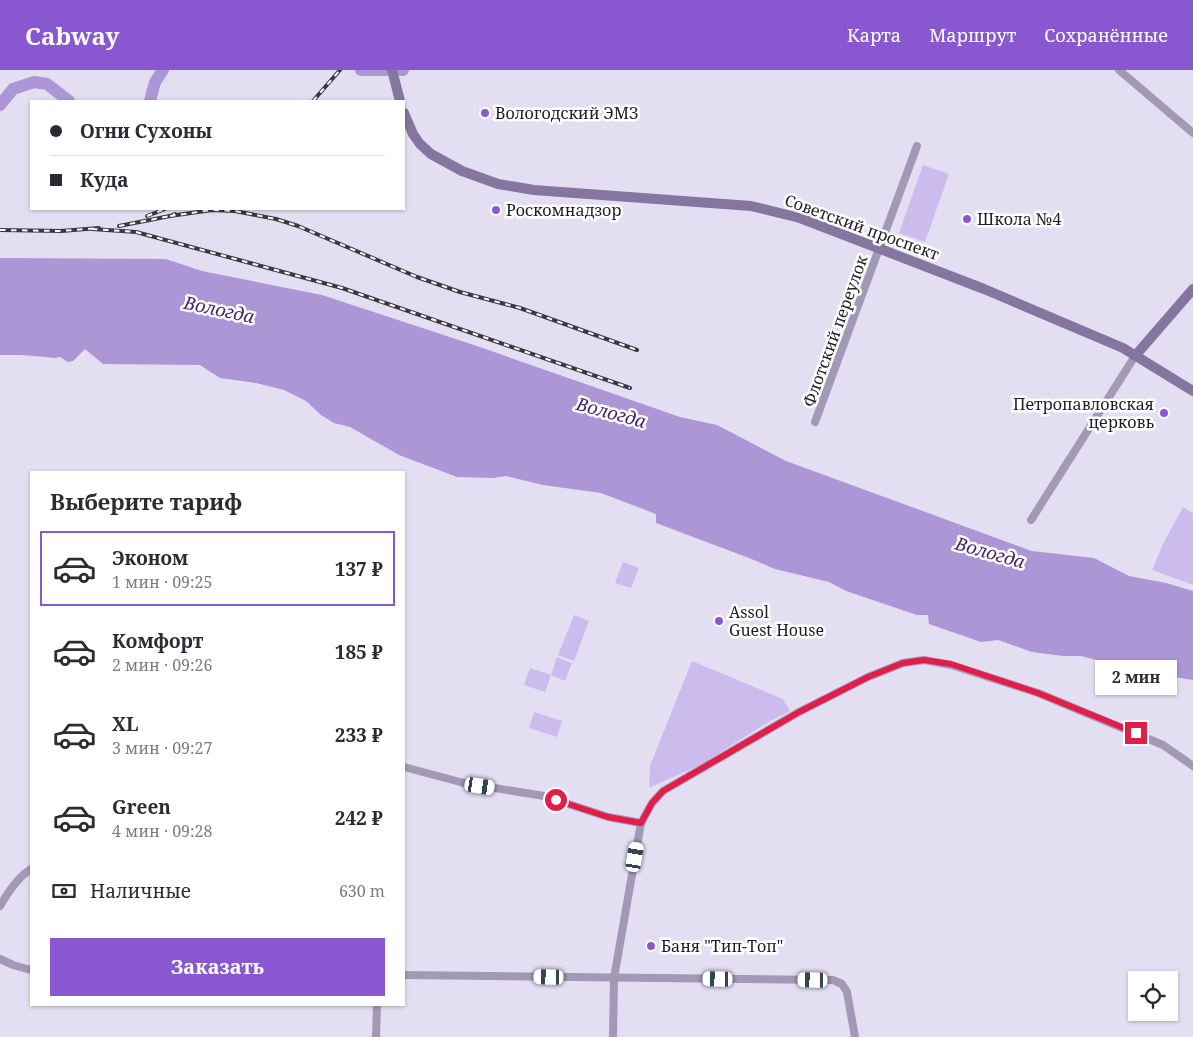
<!DOCTYPE html>
<html lang="ru">
<head>
<meta charset="utf-8">
<style>
	body { margin:0; font-family:"Noto Serif",serif; background:#f2f2f3; color:#2b2b33; height:100vh; display:flex; flex-direction:column; font-size:19px; white-space:nowrap }
	* { box-sizing:border-box; margin:0 }
	p { font-size:16px; color:#7c7c81 }
	.icon { flex:none; width:28px; height:28px; fill:none; stroke:currentColor; stroke-width:2; stroke-linecap:round; stroke-linejoin:round }
	.map { position:relative; flex:1; overflow:hidden }
	.side { position:absolute; left:30px; top:401px; width:375px; height:535px; display:flex; flex-direction:column; background:#fff; border-radius:0px; box-shadow:0 1px 4px #0004 }
	.side>* { flex:none }
	.banner { position:absolute; left:30px; top:30px; width:375px; height:110px; border-radius:0px; box-shadow:0 1px 4px #0004; display:grid; align-content:center; height:110px; padding:0 20px; background:#fff }
	.fabs { position:absolute; left:1128px; top:901px; display:grid; gap:10px }
	.fabs a { display:grid; place-items:center; width:50px; height:50px; border-radius:0px; background:#fff; box-shadow:0 1px 4px #0004; font-size:25px }
	.end { position:absolute; width:22px; height:22px; margin:-11px; border:6px solid #e11d48; background:#fff; box-shadow:0 0 0 2px #fff }
	.from { border-radius:50% }
	.bubble { position:absolute; height:35px; border-radius:0px; background:#fff; box-shadow:0 1px 4px #0004; font-size:16px; font-weight:700; line-height:35px; text-align:center }
	.car { position:absolute; width:15px; height:30px; margin:-15px -8px; border-radius:6px; box-shadow:0 0 4px 1px #0007; background:linear-gradient(#fff 24%,#345 0 40%,#fff 0 76%,#345 0 86%,#fff 0) }
	.banner b { display:flex; align-items:center; gap:18px; height:48px; font-size:19px }
	.banner b+b { border-top:1px solid #e1e1e2 }
	.banner i { width:12px; height:12px; background:#2b2b33 }
	ul { padding:0; list-style:none }
	li { display:flex; align-items:center; gap:15px; height:75px; margin:0 10px 8px; padding:0 10px; border:2px solid transparent; border-radius:0px }
	li div { flex:1 }
	li b { display:block; font-size:19px }
	li em { font-style:normal; font-weight:700 }
	li.selected { border-color:#8958d0 }
	li>.icon { width:45px; height:45px; stroke-width:1.5 }
	h2 { padding:0 20px; font-size:22px; line-height:60px }
	.pay { display:flex; align-items:center; gap:12px; height:55px; padding:0 20px; font-size:19px }
	.pay p { margin-inline-start:auto }
	.button { display:flex; gap:10px; margin-top:auto; padding:10px 20px }
	.button a { flex:1; height:58px; border-radius:0px; background:#8958d0; color:#fff; font-size:20px; font-weight:700; line-height:58px; text-align:center }
	header { display:flex; align-items:center; gap:30px; box-sizing:border-box; height:70px; padding:0 25px; background:#8958d0; color:#fff }
	header strong { font-size:24px }
	nav { display:flex; gap:28px; margin-inline-start:auto; font-size:18px }
	.map>svg:first-child { display:block }
	.green { fill:#ccbcee }
	.water { fill:#ac96d5 }
	.lines { fill:none; stroke-linecap:round; stroke-linejoin:round }
	.river { stroke:#ac96d5; stroke-width:12 }
	.street { stroke:#a299b6; stroke-width:8 }
	.secondary { stroke:#84769f; stroke-width:10 }
	.rail-casing { stroke:#3a3841; stroke-width:4 }
	.rail { stroke:#fff; stroke-width:2; stroke-dasharray:5.5; stroke-linecap:butt }
	.route { stroke:#e11d48; stroke-width:6 }
	.poi-dot { fill:#8958d0; stroke:#fff; stroke-width:2 }
	.labels { text-anchor:middle; stroke-width:5; stroke-linejoin:round; paint-order:stroke }
	.poi-label { font-size:16px; fill:#1f1d24; stroke:#fff; text-anchor:start }
	.street-label { font-size:16px; fill:#1f1d24; stroke:#fff }
	.water-label { font-size:18px; font-style:italic; fill:#44256f; stroke:#fff }
</style>
</head>
<body>
<header>
<strong>Cabway</strong>
<nav><a>Карта</a><a>Маршрут</a><a>Сохранённые</a></nav>
</header>
<div class="map">
<svg width="1193" height="967" viewBox="0 0 1193 967">
	<rect width="100%" height="100%" fill="#e4def2"/>
	<g class="green">
		<path d="M 923,95 L 949,104 L 925,172 L 899,163 Z"/>
		<path d="M 1183,437 L 1193,443 L 1193,515 L 1152,500 L 1163,474 Z"/>
		<path d="M 623,492 L 639,498 L 631,518 L 615,513 Z"/>
		<path d="M 574,545 L 589,551 L 574,591 L 558,585 Z"/>
		<path d="M 557,587 L 572,593 L 565,611 L 551,605 L 545,622 L 524,615 L 530,598 L 551,605 Z"/>
		<path d="M 692,591 L 783,629 L 790,641 L 770,651 L 702,694 L 649,718 L 650,696 Z"/>
		<path d="M 534,642 L 562,651 L 557,667 L 529,658 Z"/>
	</g>
	<path class="water" d="M 0,188 L 166,189 L 202,201 L 322,225 L 474,275 L 680,347 L 717,355 L 786,391 L 1032,481 L 1094,488 L 1129,506 L 1166,513 L 1193,521 L 1193,610 L 1140,602 L 1081,586 L 1063,586 L 1032,582 L 998,570 L 981,572 L 929,554 L 928,545 L 917,545 L 846,521 L 829,512 L 775,499 L 749,488 L 656,453 L 656,444 L 601,423 L 543,415 L 506,406 L 493,408 L 457,407 L 399,385 L 350,357 L 334,353 L 321,345 L 306,331 L 284,320 L 256,313 L 220,308 L 200,295 L 103,294 L 85,279 L 73,291 L 68,292 L 60,287 L 55,288 L 23,285 L 0,285 Z"/>
	<g class="lines">
		<g class="river">
			<path d="M 361,0 L 403,0"/>
			<path d="M 150,31 L 155,12 L 163,0"/>
			<path d="M 0,35 L 13,19 L 34,12 L 47,14 L 69,31"/>
		</g>
		<g class="street">
			<path d="M 1119,0 L 1193,63"/>
			<path d="M 815,352 L 917,76"/>
			<path d="M 1031,450 L 1135,286"/>
			<path d="M 404,697 L 464,713 L 544,726 L 608,747 L 641,753"/>
			<path d="M 0,836 C 8,822 18,807 31,799"/>
			<path d="M 0,889 L 13,895 L 31,900"/>
			<path d="M 404,905 L 833,910 L 842,914 L 847,922 L 855,967"/>
			<path d="M 376,967 L 377,935"/>
			<path d="M 613,967 L 614,908 L 641,753 L 652,733 L 663,721 L 799,642 L 868,607 L 903,593 L 924,590 L 951,595 L 1038,623 L 1163,675 L 1193,696"/>
		</g>
		<g class="secondary">
			<path d="M 392,0 L 400,31"/>
			<path d="M 404,43 L 413,64 L 420,74 L 431,84 L 462,101 L 498,114 L 534,120 L 751,136 L 800,148 L 984,219 L 1123,278 L 1193,321"/>
			<path d="M 1135,286 L 1193,219"/>
		</g>
		<defs>
			<g id="rail">
				<path d="M 313,31 L 340,0"/>
				<path d="M 147,146 L 165,139"/>
				<path d="M 170,146 L 212,140 L 235,141 L 276,149 L 298,156 L 417,207 L 460,222 L 520,238 L 637,280"/>
				<path d="M 119,156 L 170,146 L 175,144"/>
				<path d="M 92,159 L 136,162 L 342,218 L 630,318"/>
				<path d="M 0,160 L 61,161 L 99,158"/>
			</g>
		</defs>
		<use href="#rail" class="rail-casing"/>
		<use href="#rail" class="rail"/>
	</g>
	<g class="lines">
		<path class="route" d="M 556,730 L 608,747 L 641,753 L 652,733 L 663,721 L 799,642 L 868,607 L 903,593 L 924,590 L 951,594 L 1038,623 L 1136,663"/>
	</g>
	<g class="poi-dot">
		<circle cx="485" cy="43" r="5"/>
		<circle cx="496" cy="140" r="5"/>
		<circle cx="967" cy="149" r="5"/>
		<circle cx="1164" cy="343" r="5"/>
		<circle cx="719" cy="551" r="5"/>
		<circle cx="651" cy="876" r="5"/>
	</g>
	<g class="labels">
		<g class="poi-label">
			<text x="495" y="49">Вологодский ЭМЗ</text>
			<text x="506" y="146">Роскомнадзор</text>
			<text x="977" y="155">Школа №4</text>
			<text x="1154" y="340" text-anchor="end">Петропавловская<tspan x="1154" dy="18">церковь</tspan></text>
			<text x="729" y="548">Assol<tspan x="729" dy="18">Guest House</tspan></text>
			<text x="661" y="882">Баня "Тип-Топ"</text>
		</g>
		<g class="street-label">
			<text transform="translate(862 157) rotate(20)" y="6">Советский проспект</text>
			<text transform="translate(835 261) rotate(-70)" y="6">Флотский переулок</text>
		</g>
		<g class="water-label">
			<text transform="translate(219 240) rotate(12)" y="6">Вологда</text>
			<text transform="translate(611 343) rotate(15)" y="6">Вологда</text>
			<text transform="translate(990 483) rotate(16)" y="6">Вологда</text>
		</g>
	</g>
</svg>
<div class="fabs">
<a><svg class="icon" aria-label="locate" viewBox="0 0 24 24"><circle cx="12" cy="12" r="6"/><path d="M12 2v4M12 18v4M2 12h4M18 12h4"/></svg></a>
</div>
<i class="end from" style="left:556px;top:730px"></i>
<i class="end" style="left:1136px;top:663px"></i>
<div class="bubble" style="left:1095px;top:590px;width:82px">2 мин</div>
<i class="car" style="left:480px;top:716px;rotate:99deg"></i>
<i class="car" style="left:635px;top:787px;rotate:10deg"></i>
<i class="car" style="left:549px;top:907px;rotate:271deg"></i>
<i class="car" style="left:718px;top:909px;rotate:271deg"></i>
<i class="car" style="left:813px;top:910px;rotate:271deg"></i>
<div class="banner">
<b><i class="from"></i>Огни Сухоны</b>
<b><i></i>Куда</b>
</div>
<section class="side">
<h2>Выберите тариф</h2>
<ul>
<li class="selected"><svg class="icon" aria-label="car" viewBox="0 0 24 24"><path d="M5 17H2v-5l4-1 3-4h7l3 4 3 1v5h-3M9 17h6M6 11h13"/><circle cx="7" cy="17" r="2"/><circle cx="17" cy="17" r="2"/></svg><div><b>Эконом</b><p>1 мин · 09:25</p></div><em>137 ₽</em></li>
<li><svg class="icon" aria-label="car" viewBox="0 0 24 24"><path d="M5 17H2v-5l4-1 3-4h7l3 4 3 1v5h-3M9 17h6M6 11h13"/><circle cx="7" cy="17" r="2"/><circle cx="17" cy="17" r="2"/></svg><div><b>Комфорт</b><p>2 мин · 09:26</p></div><em>185 ₽</em></li>
<li><svg class="icon" aria-label="car" viewBox="0 0 24 24"><path d="M5 17H2v-5l4-1 3-4h7l3 4 3 1v5h-3M9 17h6M6 11h13"/><circle cx="7" cy="17" r="2"/><circle cx="17" cy="17" r="2"/></svg><div><b>XL</b><p>3 мин · 09:27</p></div><em>233 ₽</em></li>
<li><svg class="icon" aria-label="car" viewBox="0 0 24 24"><path d="M5 17H2v-5l4-1 3-4h7l3 4 3 1v5h-3M9 17h6M6 11h13"/><circle cx="7" cy="17" r="2"/><circle cx="17" cy="17" r="2"/></svg><div><b>Green</b><p>4 мин · 09:28</p></div><em>242 ₽</em></li>
</ul>
<div class="pay"><svg class="icon" aria-label="cash" viewBox="0 0 24 24"><path d="M3 7h18v10H3z"/><circle cx="12" cy="12" r="2"/></svg>Наличные<p>630 m</p></div>
<div class="button"><a>Заказать</a></div>
</section>
</div>
</body>
</html>
